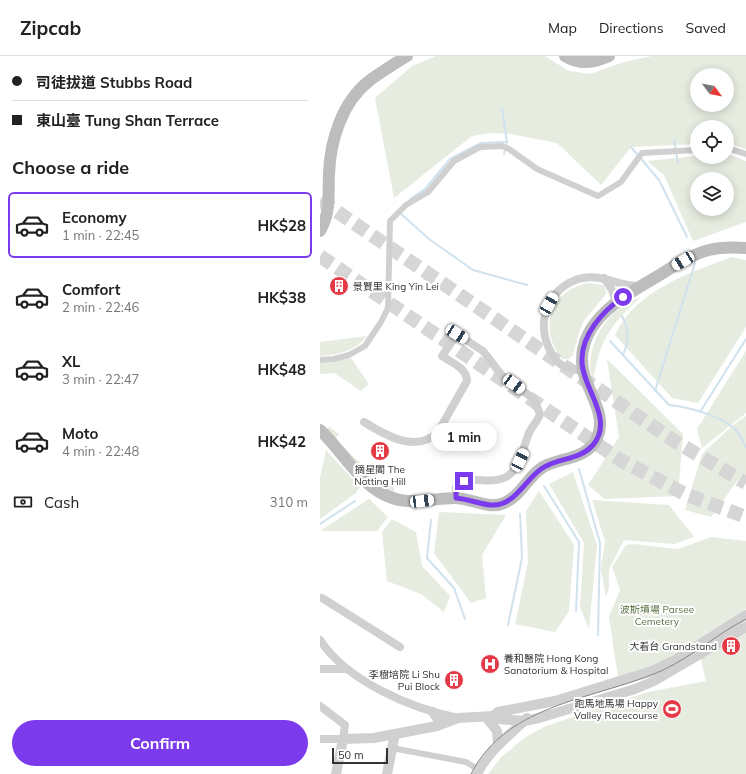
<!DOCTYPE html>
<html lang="en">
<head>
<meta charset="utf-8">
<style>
	body { margin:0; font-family:Mulish,"Noto Sans TC",sans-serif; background:#f6f6f6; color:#222; height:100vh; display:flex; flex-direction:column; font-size:15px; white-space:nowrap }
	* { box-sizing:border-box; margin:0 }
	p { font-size:13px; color:#767676 }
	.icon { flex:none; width:22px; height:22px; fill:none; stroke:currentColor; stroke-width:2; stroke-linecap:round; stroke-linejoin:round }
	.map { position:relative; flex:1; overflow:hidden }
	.panel { display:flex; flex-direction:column; background:#fff; width:320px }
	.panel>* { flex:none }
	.top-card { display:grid; align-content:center; height:88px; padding:0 12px; background:#fff }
	.needle { width:26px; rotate:122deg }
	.buttons { position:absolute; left:370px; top:12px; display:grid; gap:8px }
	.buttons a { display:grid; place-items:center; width:44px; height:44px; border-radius:50%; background:#fff; box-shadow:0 2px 10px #0003; font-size:20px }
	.scale { position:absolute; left:12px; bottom:10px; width:56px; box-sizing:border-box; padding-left:4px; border:2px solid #333; border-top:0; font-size:11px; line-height:14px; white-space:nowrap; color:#333; -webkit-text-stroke:3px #fff; paint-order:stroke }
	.end { position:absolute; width:18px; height:18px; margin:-9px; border:5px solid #7c3aed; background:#fff; box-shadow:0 0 0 2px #fff }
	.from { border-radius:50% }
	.bubble { position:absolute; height:28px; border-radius:14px; background:#fff; box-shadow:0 2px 10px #0003; font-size:13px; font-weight:700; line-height:28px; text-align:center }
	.car { position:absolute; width:12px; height:24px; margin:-12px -6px; border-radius:5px; box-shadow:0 0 3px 1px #0007; background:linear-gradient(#fff 24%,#345 0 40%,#fff 0 76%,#345 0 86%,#fff 0) }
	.top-card b { display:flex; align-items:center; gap:14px; height:38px; font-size:15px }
	.top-card b+b { border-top:1px solid #e0e0e0 }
	.top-card i { width:10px; height:10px; background:#222 }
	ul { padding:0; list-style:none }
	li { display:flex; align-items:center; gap:12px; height:66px; margin:0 8px 6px; padding:0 4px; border:2px solid transparent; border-radius:6px }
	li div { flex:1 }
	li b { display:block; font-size:15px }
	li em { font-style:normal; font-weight:700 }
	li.current { border-color:#7c3aed }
	li>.icon { width:36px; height:36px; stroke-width:1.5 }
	h2 { padding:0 12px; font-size:18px; line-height:48px }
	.pay { display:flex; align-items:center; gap:10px; height:44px; padding:0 12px; font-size:15px }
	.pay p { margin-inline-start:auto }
	.button { display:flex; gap:8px; margin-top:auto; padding:8px 12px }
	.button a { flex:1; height:46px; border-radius:24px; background:#7c3aed; color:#fff; font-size:16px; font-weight:700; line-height:46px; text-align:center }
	header { display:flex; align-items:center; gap:24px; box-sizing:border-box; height:56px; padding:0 20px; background:#fff; border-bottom:1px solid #e0e0e0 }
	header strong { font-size:19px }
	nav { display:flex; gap:22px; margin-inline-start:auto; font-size:14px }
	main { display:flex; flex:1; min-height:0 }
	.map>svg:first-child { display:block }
	.green { fill:#e6ecdf; fill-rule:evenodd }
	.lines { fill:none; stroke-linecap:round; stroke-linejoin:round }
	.stream { stroke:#cfe2ee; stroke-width:2 }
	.trunk-tunnel { stroke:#d6d6d6; stroke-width:14; stroke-dasharray:14 7; stroke-linecap:butt }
	.pedestrian { stroke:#d0d0d0; stroke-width:6 }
	.minor { stroke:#d0d0d0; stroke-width:8 }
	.tertiary { stroke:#d0d0d0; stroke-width:10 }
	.secondary { stroke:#bdbdbd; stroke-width:12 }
	.tram { stroke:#888; stroke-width:1 }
	.route { stroke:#7c3aed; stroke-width:5 }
	.labels { text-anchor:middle; stroke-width:4; stroke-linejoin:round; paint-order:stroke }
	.poi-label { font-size:10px; fill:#333; stroke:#fff; text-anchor:end }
	.park-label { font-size:10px; fill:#56703f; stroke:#fff }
</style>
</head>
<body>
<header>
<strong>Zipcab</strong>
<nav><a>Map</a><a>Directions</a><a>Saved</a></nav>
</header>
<main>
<section class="panel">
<div class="top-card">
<b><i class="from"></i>司徒拔道 Stubbs Road</b>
<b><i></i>東山臺 Tung Shan Terrace</b>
</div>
<h2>Choose a ride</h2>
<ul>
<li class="current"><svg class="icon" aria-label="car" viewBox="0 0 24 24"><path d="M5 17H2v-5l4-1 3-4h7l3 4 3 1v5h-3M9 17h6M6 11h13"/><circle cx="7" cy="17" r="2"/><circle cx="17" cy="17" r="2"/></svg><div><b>Economy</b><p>1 min · 22:45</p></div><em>HK$28</em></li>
<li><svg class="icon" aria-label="car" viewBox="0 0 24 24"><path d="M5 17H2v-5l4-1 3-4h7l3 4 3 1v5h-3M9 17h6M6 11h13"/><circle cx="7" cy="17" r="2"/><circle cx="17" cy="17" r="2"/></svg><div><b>Comfort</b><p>2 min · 22:46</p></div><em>HK$38</em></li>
<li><svg class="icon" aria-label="car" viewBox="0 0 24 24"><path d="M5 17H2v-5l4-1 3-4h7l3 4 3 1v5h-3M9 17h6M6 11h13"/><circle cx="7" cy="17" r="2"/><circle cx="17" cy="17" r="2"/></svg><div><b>XL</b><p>3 min · 22:47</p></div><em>HK$48</em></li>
<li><svg class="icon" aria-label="car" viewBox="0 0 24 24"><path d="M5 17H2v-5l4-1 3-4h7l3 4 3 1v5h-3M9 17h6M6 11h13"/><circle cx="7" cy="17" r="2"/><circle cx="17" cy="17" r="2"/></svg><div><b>Moto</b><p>4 min · 22:48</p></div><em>HK$42</em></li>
</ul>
<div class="pay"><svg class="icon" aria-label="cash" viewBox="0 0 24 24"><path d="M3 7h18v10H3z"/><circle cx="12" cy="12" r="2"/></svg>Cash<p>310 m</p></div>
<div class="button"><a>Confirm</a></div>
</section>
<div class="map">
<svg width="426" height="718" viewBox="0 0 426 718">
	<rect width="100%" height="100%" fill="#fff"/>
	<g class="green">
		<path d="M 116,0 L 225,0 L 249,15 L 270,18 L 304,6 L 332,0 L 426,0 L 426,93 L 407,87 L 407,71 L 377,71 L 377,88 L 311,91 L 281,129 L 237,87 L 190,78 L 171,77 L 152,80 L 74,142 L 55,42 L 92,10 ZM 377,19 L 407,19 L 407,49 L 377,49 Z"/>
		<path d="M 407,98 L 426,105 L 426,166 L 373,185 L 344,119 L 327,105 L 377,100 L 407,101 ZM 377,123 L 407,123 L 407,153 L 377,153 Z"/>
		<path d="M 412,201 L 426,204 L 426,271 L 378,347 L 352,342 L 295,279 C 316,234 369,217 412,201 Z"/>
		<path d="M 268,227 L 283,229 L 286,235 L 286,238 L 263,266 L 259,276 L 253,299 L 249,303 L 243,303 C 238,299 236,294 233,288 C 222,259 238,233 268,227 Z"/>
		<path d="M 321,241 C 290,269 281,282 273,324 C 262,291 289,250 321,241 Z"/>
		<path d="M 47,280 C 35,295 18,299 0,300 L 0,286 Z"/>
		<path d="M 426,295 L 426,357 L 382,392 L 377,373 Z"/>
		<path d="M 31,302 L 49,328 L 41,335 L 14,317 L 0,318 L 0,307 L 14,306 Z"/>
		<path d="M 287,303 L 363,378 L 358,440 L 285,443 L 268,429 L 299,381 Z"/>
		<path d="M 426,360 L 426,419 L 423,417 L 391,461 L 365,454 L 382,398 L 412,370 Z"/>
		<path d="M 9,371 L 19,378 L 15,383 L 51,417 L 74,431 L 74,437 L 53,426 L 5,376 Z"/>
		<path d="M 6,394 L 40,431 L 36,437 L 0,463 L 0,422 Z"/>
		<path d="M 253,416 L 277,489 L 269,573 L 260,551 L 264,487 L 229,428 Z"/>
		<path d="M 219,435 L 254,489 L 249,555 L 235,576 L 195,568 L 208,507 L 206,455 Z"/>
		<path d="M 49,443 L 68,461 L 57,475 L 0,475 Z"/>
		<path d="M 272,444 L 349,449 L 374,481 L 354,488 L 304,484 L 289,513 L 289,532 L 286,541 L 281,513 L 285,485 Z"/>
		<path d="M 119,456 L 186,459 L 162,499 L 166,542 L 151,547 L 114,497 Z"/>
		<path d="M 72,463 L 96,476 L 102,510 L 130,540 L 124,556 L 101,538 L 67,525 L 62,476 Z"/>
		<path d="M 391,481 L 426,485 L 426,553 L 351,601 L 326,612 L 298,621 L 289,561 L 300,534 L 292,511 L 306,489 L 314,488 L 358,493 Z"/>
		<path d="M 426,574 L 426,718 L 168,718 L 182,700 L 193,692 L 193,691 L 206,681 L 226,670 L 328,636 L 386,625 L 380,600 Z"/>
	</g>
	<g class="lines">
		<g class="stream">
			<path d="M 182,52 L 187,86 L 184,98"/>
			<path d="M 354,84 C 355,86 357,103 358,107"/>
			<path d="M 311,91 L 339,124 L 367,181"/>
			<path d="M 90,143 L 105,133 L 130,103 L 161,87 L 187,86"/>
			<path d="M 80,157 L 109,183 L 153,214 L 207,229"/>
			<path d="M 302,260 C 310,275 309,284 303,299"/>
			<path d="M 290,285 L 349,349 C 368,351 399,359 414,372 C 419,377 423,385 426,391"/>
			<path d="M 335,335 L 375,207"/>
			<path d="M 380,356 L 426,283"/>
			<path d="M 259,413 L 280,487 L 278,579"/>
			<path d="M 224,430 L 259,486 L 256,555"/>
			<path d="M 111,464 L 107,502 L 134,532 L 145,563"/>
			<path d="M 0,468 L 35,445"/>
			<path d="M 188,569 L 202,502 L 200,458"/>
		</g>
		<g class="trunk-tunnel">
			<path d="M 0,144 L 356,386 L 426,427"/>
			<path d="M 0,200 L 302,405 L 367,439 L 426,461"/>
		</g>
		<g class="pedestrian">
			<path d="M 407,92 L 426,98"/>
			<path d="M 0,304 L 14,303 L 29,299 L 45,290 L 61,266 L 68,252 L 70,165 L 86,149 L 108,136 L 134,105 L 160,91 L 182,90 L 189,93 L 217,113 L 278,140 L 301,126 L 322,97 L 377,94"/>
			<path d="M 72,692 L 146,706 L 159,714"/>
		</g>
		<g class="minor">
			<path d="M 284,222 L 292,234 L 296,246"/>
			<path d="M 263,315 C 256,314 247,312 240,308 C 234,303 231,297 228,290 C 217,263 229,233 258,223 C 280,216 299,231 321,230"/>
			<path d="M 44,366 C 65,379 96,398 118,376 L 147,325 C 147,312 132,307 122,300 L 137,278 L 163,295 L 183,321 L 214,343 L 220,358 C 218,365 212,370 209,377 C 202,393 201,417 181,423 C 165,428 150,418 136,431 L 136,442"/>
			<path d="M 2,542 L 80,591"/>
			<path d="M 0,584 C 27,625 90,652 138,662"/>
			<path d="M 0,613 L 26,613"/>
			<path d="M 0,650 L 25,669 L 23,683 L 0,683"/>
		</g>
		<g class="tertiary">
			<path d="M 113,656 L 118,663 L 117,670"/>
			<path d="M 173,660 L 178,656 L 235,645 L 332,615 L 355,604 L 426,559"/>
			<path d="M 166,661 L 177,675 L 178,687"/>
			<path d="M 16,718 L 23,683 L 54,682 L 117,670 L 138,662 L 173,660 L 178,663 L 204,665 L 219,662 L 315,633 L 334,625 L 426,571"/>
			<path d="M 67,718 L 75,678"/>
			<path d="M 157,718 C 169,694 188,681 207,662"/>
		</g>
		<g class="secondary">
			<path d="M 245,0 C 260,9 273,7 289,0"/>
			<path d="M 0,175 C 11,156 8,139 9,118 C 10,85 22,46 49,25 C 61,16 74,8 87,0"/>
			<path d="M 0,374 C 27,399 46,443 88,445 C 104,446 119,442 135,442 C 151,442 169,454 184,447 C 201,440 208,420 223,411 C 241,401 267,404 277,382 C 289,355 262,332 262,304 C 262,262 307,238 338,220 C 354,210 370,199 389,194 C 401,191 413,191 426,192"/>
		</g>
		<path class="tram" d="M 151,718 C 187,646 279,643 343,614 C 373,600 397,578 426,563"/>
	</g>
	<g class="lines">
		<path class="route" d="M 144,425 L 136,431 L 136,442 C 148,443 159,448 171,449 C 194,451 205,424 221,413 C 238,401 259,405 273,389 C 295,363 262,332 262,305 C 261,279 283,255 303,241"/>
	</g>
	<defs>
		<symbol id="building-disc" viewBox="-11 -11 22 22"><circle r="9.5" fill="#e63946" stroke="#fff"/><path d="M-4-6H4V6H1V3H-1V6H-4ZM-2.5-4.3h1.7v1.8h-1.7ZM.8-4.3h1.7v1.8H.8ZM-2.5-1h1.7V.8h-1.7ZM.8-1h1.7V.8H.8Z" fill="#fff"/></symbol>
		<symbol id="hospital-disc" viewBox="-11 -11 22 22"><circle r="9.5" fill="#e63946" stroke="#fff"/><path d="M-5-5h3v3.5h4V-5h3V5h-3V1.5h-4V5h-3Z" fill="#fff"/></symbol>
		<symbol id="stadium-disc" viewBox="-11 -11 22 22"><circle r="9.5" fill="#e63946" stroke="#fff"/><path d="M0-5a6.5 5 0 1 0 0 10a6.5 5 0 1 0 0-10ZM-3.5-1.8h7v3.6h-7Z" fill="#fff"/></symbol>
	</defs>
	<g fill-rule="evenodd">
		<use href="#building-disc" x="8" y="219" width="22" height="22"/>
		<use href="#building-disc" x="49" y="384" width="22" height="22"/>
		<use href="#building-disc" x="400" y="579" width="22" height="22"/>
		<use href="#hospital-disc" x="159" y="597" width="22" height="22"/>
		<use href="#building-disc" x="123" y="613" width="22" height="22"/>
		<use href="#stadium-disc" x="341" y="642" width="22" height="22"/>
	</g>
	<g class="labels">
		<g class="poi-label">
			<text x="33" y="234" text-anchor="start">景賢里 King Yin Lei</text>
			<text x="60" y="417" text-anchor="middle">摘星閣 The<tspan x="60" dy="12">Notting Hill</tspan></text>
			<text x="397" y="594">大看台 Grandstand</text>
			<text x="184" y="606" text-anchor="start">養和醫院 Hong Kong<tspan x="184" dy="12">Sanatorium &amp; Hospital</tspan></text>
			<text x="120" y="622">李樹培院 Li Shu<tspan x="120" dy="12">Pui Block</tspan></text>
			<text x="338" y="651">跑馬地馬場 Happy<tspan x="338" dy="12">Valley Racecourse</tspan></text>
		</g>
		<g class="park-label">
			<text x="337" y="557">波斯墳場 Parsee<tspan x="337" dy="12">Cemetery</tspan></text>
		</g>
	</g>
</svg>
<div class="buttons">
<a><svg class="needle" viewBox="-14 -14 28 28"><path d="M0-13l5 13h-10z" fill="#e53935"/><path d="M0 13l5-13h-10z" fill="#767676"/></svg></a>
<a><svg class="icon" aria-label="locate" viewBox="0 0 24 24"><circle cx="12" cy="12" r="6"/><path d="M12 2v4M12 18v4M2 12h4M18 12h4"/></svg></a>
<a><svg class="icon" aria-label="layers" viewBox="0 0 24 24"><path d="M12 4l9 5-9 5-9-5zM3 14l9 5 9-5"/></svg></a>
</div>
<div class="scale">50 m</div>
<i class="end from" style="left:303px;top:241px"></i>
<i class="end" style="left:144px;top:425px"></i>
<div class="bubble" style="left:111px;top:367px;width:66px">1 min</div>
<i class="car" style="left:363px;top:205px;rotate:239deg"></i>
<i class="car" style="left:229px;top:248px;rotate:30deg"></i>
<i class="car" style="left:137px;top:278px;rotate:122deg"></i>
<i class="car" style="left:194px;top:328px;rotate:126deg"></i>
<i class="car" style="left:200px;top:404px;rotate:26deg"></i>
<i class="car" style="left:102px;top:445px;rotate:83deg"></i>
</div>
</main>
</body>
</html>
